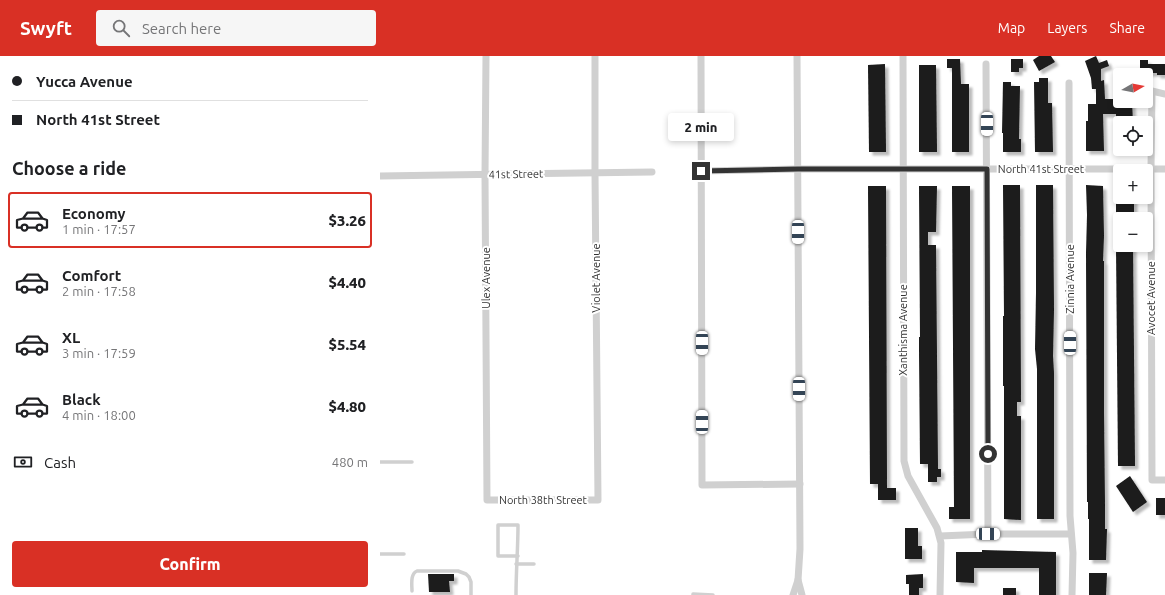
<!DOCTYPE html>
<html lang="en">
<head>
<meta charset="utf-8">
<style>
	body { margin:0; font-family:Ubuntu,sans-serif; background:#f6f6f6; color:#202124; height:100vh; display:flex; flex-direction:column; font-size:15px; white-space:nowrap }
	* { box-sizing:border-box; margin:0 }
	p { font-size:13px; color:#757577 }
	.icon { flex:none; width:22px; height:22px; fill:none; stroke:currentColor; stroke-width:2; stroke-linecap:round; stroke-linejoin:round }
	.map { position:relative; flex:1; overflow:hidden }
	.panel { display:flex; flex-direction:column; background:#fff; width:380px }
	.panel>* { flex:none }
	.top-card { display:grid; align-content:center; height:88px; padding:0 12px; background:#fff }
	.needle { width:26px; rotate:81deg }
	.controls { position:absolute; left:733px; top:12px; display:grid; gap:8px }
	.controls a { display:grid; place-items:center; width:40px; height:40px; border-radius:4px; background:#fff; box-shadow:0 2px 6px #0003; font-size:20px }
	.end { position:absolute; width:18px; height:18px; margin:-9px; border:5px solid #333; background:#fff; box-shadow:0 0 0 2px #fff }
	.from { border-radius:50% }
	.bubble { position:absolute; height:28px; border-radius:4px; background:#fff; box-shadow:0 2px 6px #0003; font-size:13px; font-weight:800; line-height:28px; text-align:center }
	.car { position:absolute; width:12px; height:24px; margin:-12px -6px; border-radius:5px; box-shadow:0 0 3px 1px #0007; background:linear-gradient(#fff 24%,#345 0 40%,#fff 0 76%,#345 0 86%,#fff 0) }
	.top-card b { display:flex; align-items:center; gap:14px; height:38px; font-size:15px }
	.top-card b+b { border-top:1px solid #e0e0e0 }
	.top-card i { width:10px; height:10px; background:#202124 }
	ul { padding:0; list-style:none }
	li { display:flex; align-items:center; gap:12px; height:56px; margin:0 8px 6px; padding:0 4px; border:2px solid transparent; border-radius:4px }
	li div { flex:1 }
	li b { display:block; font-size:15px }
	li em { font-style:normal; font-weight:800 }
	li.current { border-color:#d93025 }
	li>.icon { width:36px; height:36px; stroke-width:1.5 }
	h2 { padding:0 12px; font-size:18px; line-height:48px }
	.pay { display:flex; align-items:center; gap:10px; height:44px; padding:0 12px; font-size:15px }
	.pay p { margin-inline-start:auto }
	.cta { display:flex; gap:8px; margin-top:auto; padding:8px 12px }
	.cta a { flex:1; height:46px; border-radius:4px; background:#d93025; color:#fff; font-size:16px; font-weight:800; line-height:46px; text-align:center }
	header { display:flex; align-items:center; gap:24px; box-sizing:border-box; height:56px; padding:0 20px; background:#d93025; color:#fff }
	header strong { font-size:19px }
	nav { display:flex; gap:22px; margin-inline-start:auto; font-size:14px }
	.search { width:280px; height:36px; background:#f6f6f6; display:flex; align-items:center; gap:10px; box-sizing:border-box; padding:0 14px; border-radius:4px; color:#757577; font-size:15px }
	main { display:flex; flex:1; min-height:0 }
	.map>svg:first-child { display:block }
	.building { fill:#1a1a1a; filter:url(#shadow) }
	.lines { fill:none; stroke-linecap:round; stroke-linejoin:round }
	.service { stroke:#d0d0d0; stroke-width:3.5 }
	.minor { stroke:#d0d0d0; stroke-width:7 }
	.route { stroke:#333; stroke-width:5 }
	.labels { text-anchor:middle; stroke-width:4; stroke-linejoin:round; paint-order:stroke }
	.street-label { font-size:11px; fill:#333; stroke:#fff }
</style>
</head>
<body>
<header>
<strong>Swyft</strong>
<div class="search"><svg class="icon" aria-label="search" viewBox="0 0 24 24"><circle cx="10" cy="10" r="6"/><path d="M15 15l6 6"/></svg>Search here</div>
<nav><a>Map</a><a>Layers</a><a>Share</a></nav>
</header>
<main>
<section class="panel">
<div class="top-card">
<b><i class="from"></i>Yucca Avenue</b>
<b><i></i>North 41st Street</b>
</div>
<h2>Choose a ride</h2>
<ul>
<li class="current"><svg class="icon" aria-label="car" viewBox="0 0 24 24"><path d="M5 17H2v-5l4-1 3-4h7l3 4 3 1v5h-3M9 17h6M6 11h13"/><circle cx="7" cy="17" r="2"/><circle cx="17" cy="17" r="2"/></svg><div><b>Economy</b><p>1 min · 17:57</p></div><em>$3.26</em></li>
<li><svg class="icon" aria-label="car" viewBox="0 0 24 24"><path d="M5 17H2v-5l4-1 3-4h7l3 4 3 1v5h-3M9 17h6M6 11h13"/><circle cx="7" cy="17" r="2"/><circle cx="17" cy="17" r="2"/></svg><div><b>Comfort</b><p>2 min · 17:58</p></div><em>$4.40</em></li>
<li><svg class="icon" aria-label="car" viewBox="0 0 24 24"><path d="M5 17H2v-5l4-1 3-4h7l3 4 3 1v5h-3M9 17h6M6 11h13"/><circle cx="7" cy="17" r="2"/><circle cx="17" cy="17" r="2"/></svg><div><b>XL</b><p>3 min · 17:59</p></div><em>$5.54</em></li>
<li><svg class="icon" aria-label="car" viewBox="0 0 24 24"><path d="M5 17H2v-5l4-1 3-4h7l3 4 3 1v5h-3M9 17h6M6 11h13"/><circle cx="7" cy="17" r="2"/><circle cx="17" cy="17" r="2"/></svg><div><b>Black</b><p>4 min · 18:00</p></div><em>$4.80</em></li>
</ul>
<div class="pay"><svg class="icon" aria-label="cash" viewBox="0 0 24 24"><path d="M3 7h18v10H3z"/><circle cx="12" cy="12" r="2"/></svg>Cash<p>480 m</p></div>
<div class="cta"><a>Confirm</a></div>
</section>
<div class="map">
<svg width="785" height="539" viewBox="0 0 785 539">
	<defs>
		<filter id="shadow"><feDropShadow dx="3.5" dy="3.5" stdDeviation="1" flood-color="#0004"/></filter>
	</defs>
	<rect width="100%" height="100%" fill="#fff"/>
	<g class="building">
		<path d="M 659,0 L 671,0 L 675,6 L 659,15 L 653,4 Z"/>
		<path d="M 716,0 L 719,7 L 727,4 L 729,10 L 721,13 L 721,25 L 724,24 L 725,43 L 740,43 L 740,45 L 752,45 L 753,67 L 736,67 L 736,58 L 723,58 L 724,95 L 706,95 L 706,65 L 708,65 L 708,48 L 716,48 L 716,33 L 712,33 L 711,22 L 705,5 Z"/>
		<path d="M 567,3 L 580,3 L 581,28 L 589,28 L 589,96 L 572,96 L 572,12 L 567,12 Z"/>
		<path d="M 631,3 L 643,3 L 643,12 L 639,12 L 639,16 L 631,16 Z"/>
		<path d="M 760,4 L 768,4 L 768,8 L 785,8 L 785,19 L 777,19 L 777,17 L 760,17 Z"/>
		<path d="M 505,8 L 506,96 L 489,96 L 488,9 Z"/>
		<path d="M 539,9 L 556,9 L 557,96 L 539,96 Z"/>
		<path d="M 659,22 L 668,22 L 668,47 L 672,47 L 673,96 L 655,96 L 654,26 L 659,26 Z"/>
		<path d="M 623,26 L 631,26 L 631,30 L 640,30 L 639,83 L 641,83 L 641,96 L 623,96 L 623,77 L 622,77 Z"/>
		<path d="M 623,129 L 640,129 L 641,346 L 637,346 L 637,360 L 641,360 L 641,464 L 624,463 L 624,330 L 623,330 L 623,260 L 624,260 Z"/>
		<path d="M 656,129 L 673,129 L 674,254 L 673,300 L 674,317 L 674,463 L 657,463 L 657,313 L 655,293 L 656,237 Z"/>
		<path d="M 706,129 L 723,130 L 724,180 L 723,205 L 724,205 L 724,357 L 725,450 L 725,473 L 727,473 L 726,504 L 709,504 L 709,463 L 708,463 L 708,446 L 707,446 L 706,197 L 707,159 Z"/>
		<path d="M 488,130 L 506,130 L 507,432 L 516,432 L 516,444 L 498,444 L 498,428 L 490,428 Z"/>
		<path d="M 539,130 L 557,130 L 556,176 L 548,176 L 548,189 L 556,189 L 558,413 L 561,413 L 561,421 L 557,421 L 557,426 L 548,426 L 548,408 L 540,408 L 539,294 L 539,281 L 540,281 Z"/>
		<path d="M 572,130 L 590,130 L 590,463 L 569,463 L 569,451 L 574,451 Z"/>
		<rect x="736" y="141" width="18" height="21"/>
		<path d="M 736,190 L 753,190 L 755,410 L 738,410 Z"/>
		<path d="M 750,420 L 767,446 L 753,456 L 736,430 Z"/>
		<rect x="776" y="442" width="9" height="17"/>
		<path d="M 525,472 L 538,472 L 538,490 L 542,490 L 542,503 L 525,503 Z"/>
		<path d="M 602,494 L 676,496 L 676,539 L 659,539 L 659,512 L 594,512 L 594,527 L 576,526 L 576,496 L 602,496 Z"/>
		<path d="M 709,517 L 727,517 L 726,539 L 709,539 Z"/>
		<path d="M 48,518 L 74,518 L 74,525 L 69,525 L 70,536 L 49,536 Z"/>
		<path d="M 543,518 L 543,532 L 539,532 L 539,539 L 529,539 L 529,528 L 526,528 L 526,519 Z"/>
		<rect x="623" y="532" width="13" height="7"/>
	</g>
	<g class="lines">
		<g class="service">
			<path d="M 0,406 L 32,406"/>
			<path d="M 0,498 L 24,498"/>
			<path d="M 136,508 L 154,508"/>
			<path d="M 32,535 C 32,529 30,518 37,515 L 78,515 L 86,518 L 89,521 L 91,526 L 91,539"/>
			<path d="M 136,539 C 136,515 138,492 138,469 L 118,469 L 118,500 L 138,500"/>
			<path d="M 313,539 L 313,538 L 333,539"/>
		</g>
		<g class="minor">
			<path d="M 106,0 L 105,119 L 107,444 L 218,444 L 215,117 L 215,0"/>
			<path d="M 321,0 L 322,429 L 420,428"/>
			<path d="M 523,0 L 524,405 L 528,420 L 557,472 L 561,487 L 560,539"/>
			<path d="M 606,8 L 608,478"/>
			<path d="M 689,27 L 690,460 L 693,497 L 692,539"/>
			<path d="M 785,38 L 772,35 L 771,113 L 772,424 L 785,424"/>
			<path d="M 321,115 L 418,113 L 785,113"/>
			<path d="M 0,120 L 272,116"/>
			<path d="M 560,480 L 608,478 L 691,478"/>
			<path d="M 418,524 L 422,539"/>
			<path d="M 413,539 L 418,524 L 420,493 L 417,0"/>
		</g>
	</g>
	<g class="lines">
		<path class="route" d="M 321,115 L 418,113 L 607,113 L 608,398"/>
	</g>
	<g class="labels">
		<g class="street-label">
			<text x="661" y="117">North 41st Street</text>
			<text transform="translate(136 118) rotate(-1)" y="4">41st Street</text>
			<text transform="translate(106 222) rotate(-90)" y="4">Ulex Avenue</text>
			<text transform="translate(216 222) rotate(-90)" y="4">Violet Avenue</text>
			<text transform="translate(690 223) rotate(-90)" y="4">Zinnia Avenue</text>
			<text transform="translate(771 242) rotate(-90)" y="4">Avocet Avenue</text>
			<text transform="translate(523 274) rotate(-90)" y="4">Xanthisma Avenue</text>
			<text x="163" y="448">North 38th Street</text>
		</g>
	</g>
</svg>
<div class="controls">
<a><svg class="needle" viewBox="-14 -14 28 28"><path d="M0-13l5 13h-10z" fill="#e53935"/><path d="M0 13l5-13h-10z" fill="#757577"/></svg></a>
<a><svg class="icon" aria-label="locate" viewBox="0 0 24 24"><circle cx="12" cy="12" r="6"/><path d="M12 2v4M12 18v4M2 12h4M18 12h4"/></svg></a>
<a>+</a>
<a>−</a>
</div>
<i class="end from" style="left:608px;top:398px"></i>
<i class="end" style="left:321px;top:115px"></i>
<div class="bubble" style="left:288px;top:57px;width:66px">2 min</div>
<i class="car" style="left:607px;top:68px;rotate:180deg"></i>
<i class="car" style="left:418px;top:176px;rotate:180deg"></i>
<i class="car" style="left:322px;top:287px;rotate:180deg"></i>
<i class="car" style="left:690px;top:287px;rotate:0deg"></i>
<i class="car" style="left:419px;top:333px;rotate:180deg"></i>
<i class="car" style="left:322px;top:366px;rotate:0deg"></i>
<i class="car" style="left:608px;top:478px;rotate:90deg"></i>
</div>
</main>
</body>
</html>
